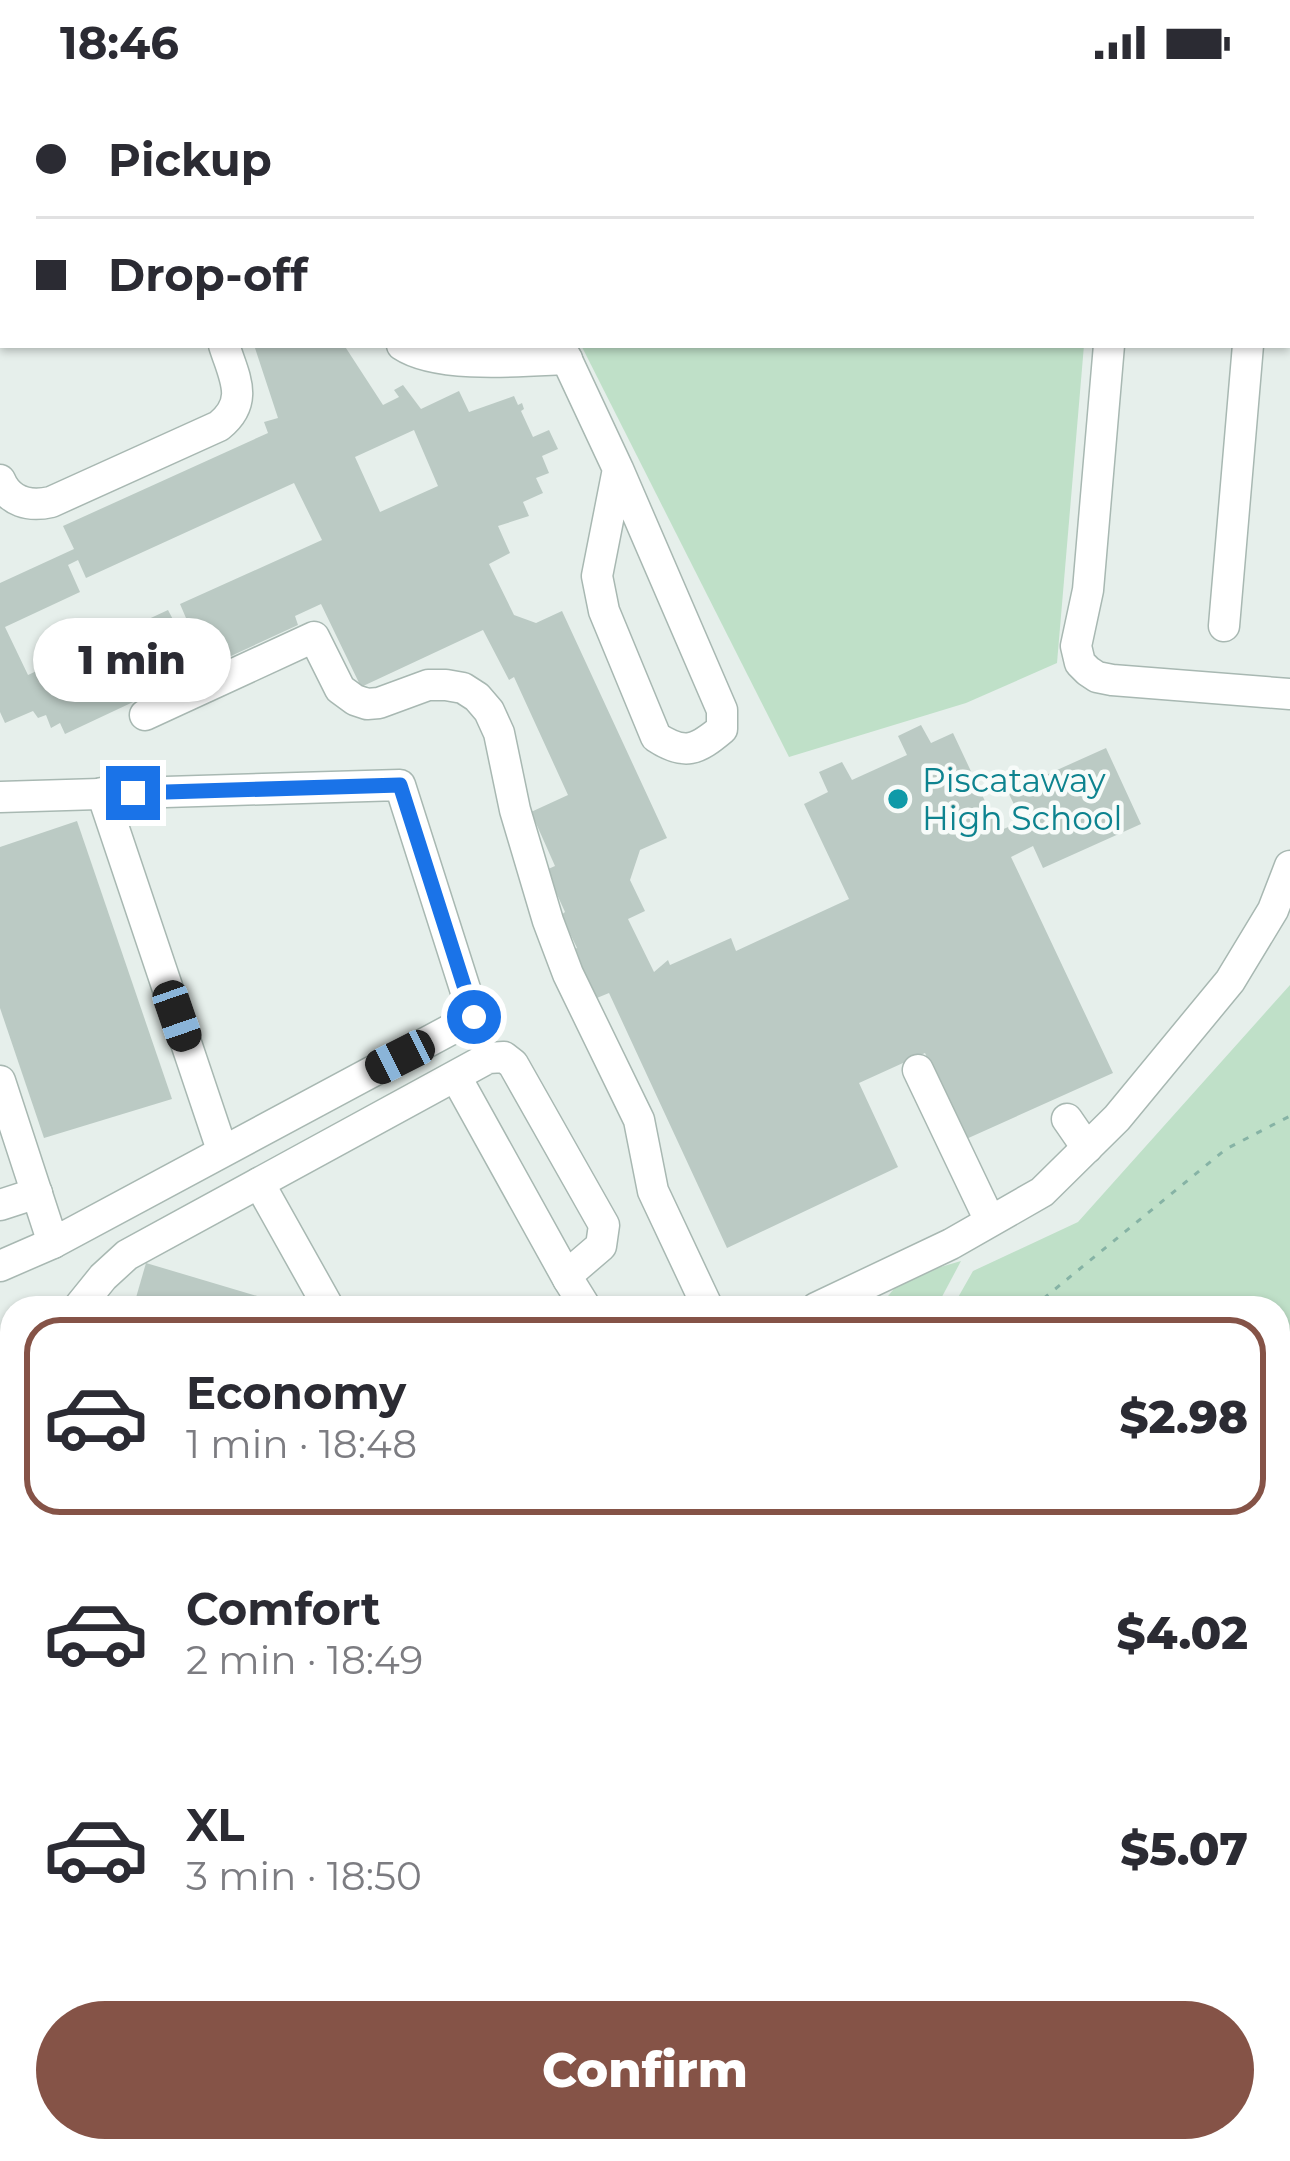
<!DOCTYPE html>
<html lang="en">
<head>
<meta charset="utf-8">
<style>
	body { margin:0; font-family:Montserrat,sans-serif; background:#f2f2f3; color:#2b2b33; height:100vh; display:flex; flex-direction:column; font-size:45px; white-space:nowrap }
	* { box-sizing:border-box; margin:0 }
	p { font-size:39px; color:#7c7c81 }
	.icon { flex:none; width:66px; height:66px; fill:none; stroke:currentColor; stroke-width:2; stroke-linecap:round; stroke-linejoin:round }
	.map { position:relative; flex:1; overflow:hidden }
	.sheet { position:absolute; left:0px; top:1212px; width:1290px; height:867px; display:flex; flex-direction:column; background:#fff; border-radius:36px 36px 0 0; box-shadow:0 3px 9px #0004 }
	.sheet>* { flex:none }
	.guide { position:absolute; left:0px; top:0px; width:1290px; height:264px; box-shadow:0 3px 9px #0004; display:grid; align-content:center; height:264px; padding:0 36px; background:#fff }
	.end { position:absolute; width:54px; height:54px; margin:-27px; border:15px solid #1a73e8; background:#fff; box-shadow:0 0 0 6px #fff }
	.from { border-radius:50% }
	.bubble { position:absolute; height:84px; border-radius:42px; background:#fff; box-shadow:0 3px 9px #0004; font-size:39px; font-weight:800; line-height:84px; text-align:center }
	.car { position:absolute; width:36px; height:72px; margin:-36px -18px; border-radius:15px; box-shadow:0 0 9px 3px #0007; background:linear-gradient(#222 24%,#8ab4d8 0 40%,#222 0 76%,#8ab4d8 0 86%,#222 0) }
	.guide b { display:flex; align-items:center; gap:42px; height:114px; font-size:45px }
	.guide b+b { border-top:3px solid #e1e1e2 }
	.guide i { width:30px; height:30px; background:#2b2b33 }
	ul { padding:21px 0 0; list-style:none }
	li { display:flex; align-items:center; gap:36px; height:198px; margin:0 24px 18px; padding:0 12px; border:6px solid transparent; border-radius:36px }
	li div { flex:1 }
	li b { display:block; font-size:45px }
	li em { font-style:normal; font-weight:800 }
	li.on { border-color:#855347 }
	li>.icon { width:108px; height:108px; stroke-width:1.5 }
	.primary-button { display:flex; gap:24px; margin-top:auto; padding:24px 36px }
	.primary-button a { flex:1; height:138px; border-radius:72px; background:#855347; color:#fff; font-size:48px; font-weight:800; line-height:138px; text-align:center }
	.status { display:flex; justify-content:space-between; align-items:center; height:84px; padding:0 60px; background:#fff; direction:ltr }
	.status svg { height:33px; fill:currentColor }
	.map>svg:first-child { display:block }
	.green { fill:#bfe0c8 }
	.lines { fill:none; stroke-linecap:round; stroke-linejoin:round }
	.stream { stroke:#8ec9d4; stroke-width:6 }
	.building { fill:#bbcac4; fill-rule:evenodd }
	.minor-casing { stroke:#a8b8b2; stroke-width:33 }
	.highway-casing { stroke:#c2cac8; stroke-width:39 }
	.path { stroke:#86b3a5; stroke-width:3; stroke-dasharray:6 9; stroke-linecap:butt }
	.minor { stroke:#fff; stroke-width:30 }
	.highway { stroke:#2f6f62; stroke-width:36 }
	.route { stroke:#1a73e8; stroke-width:15 }
	.culture-dot { fill:#0f9aa8; stroke:#f7fbf9; stroke-width:4.5 }
	.labels { text-anchor:middle; stroke-width:9; stroke-linejoin:round; paint-order:stroke }
	.culture-label { font-size:33px; fill:#0d838f; stroke:#f7fbf9; text-anchor:start }
</style>
</head>
<body>
<div class="status"><b>18:46</b><svg viewBox="0 0 49 12"><path d="M0 12V9h3v3zM5 12V6h3v6zM10 12V3h3v9zM15 12V0h3v12zM26 1h20v11H26zM47 4h2v5h-2z"/></svg></div>
<div class="map">
<svg width="1290" height="2077" viewBox="0 0 1290 2077">
	<rect width="100%" height="100%" fill="#e6efeb"/>
	<g class="green">
		<path d="M 721,0 L 1290,0 L 1290,141 L 1287,141 L 1287,3 L 730,3 Z"/>
		<path d="M 581,261 L 1084,261 L 1057,579 L 966,619 L 789,673 Z"/>
		<path d="M 1290,901 L 1290,2077 L 1189,2077 L 1184,2067 L 1278,2067 L 1278,1224 L 952,1224 L 973,1187 L 1078,1138 Z"/>
		<path d="M 961,1177 L 936,1224 L 878,1224 L 903,1194 Z"/>
	</g>
	<g class="lines">
		<g class="stream">
			<path d="M 916,0 L 934,3"/>
			<path d="M 64,3 L 68,0"/>
			<path d="M 1239,3 L 1240,0"/>
			<path d="M 0,35 L 3,33"/>
		</g>
	</g>
	<g class="building">
		<path d="M 254,261 L 344,261 L 383,321 L 399,313 L 394,306 L 403,301 L 421,325 L 459,307 L 469,328 L 514,312 L 518,321 L 522,319 L 524,325 L 521,327 L 533,353 L 549,346 L 558,365 L 542,372 L 549,389 L 536,394 L 543,409 L 523,418 L 529,432 L 498,442 L 510,469 L 489,480 L 514,531 L 536,539 L 562,527 L 667,754 L 640,766 L 630,796 L 645,827 L 628,835 L 654,888 L 668,876 L 670,881 L 731,854 L 736,867 L 849,815 L 804,720 L 828,708 L 819,688 L 842,678 L 852,696 L 907,671 L 898,652 L 921,641 L 931,659 L 953,649 L 999,747 L 1022,737 L 1008,708 L 1106,664 L 1141,740 L 1043,784 L 1033,762 L 1011,773 L 1113,989 L 964,1056 L 925,969 L 859,999 L 898,1083 L 727,1164 L 609,909 L 592,916 L 570,867 L 577,864 L 561,831 L 565,828 L 546,786 L 555,782 L 531,728 L 568,711 L 514,593 L 509,596 L 483,546 L 361,603 L 321,520 L 295,532 L 298,541 L 207,583 L 195,553 L 183,557 L 197,588 L 65,650 L 60,639 L 51,644 L 46,631 L 38,634 L 33,627 L 5,639 L 0,628 L 0,499 L 74,465 L 63,442 L 268,349 L 264,338 L 278,334 ZM 414,346 L 438,402 L 380,428 L 355,373 ZM 294,399 L 322,456 L 180,520 L 189,541 L 178,545 L 168,526 L 28,591 L 5,543 L 80,508 L 68,481 L 78,476 L 86,494 Z"/>
		<path d="M 77,737 L 172,1015 L 44,1054 L 0,924 L 0,763 Z"/>
		<path d="M 146,1179 L 294,1223 L 294,1224 L 133,1224 Z"/>
		<path d="M 698,2067 L 792,2067 L 796,2073 L 788,2077 L 703,2077 Z"/>
	</g>
	<g class="lines">
		<defs>
			<g id="minor">
				<path d="M 0,163 L 3,162"/>
				<path d="M 1287,198 L 1290,198"/>
				<path d="M 402,261 C 438,285 523,277 567,275"/>
				<path d="M 560,261 L 618,385 L 722,626 L 722,645 C 697,666 685,672 656,653 L 604,527 L 597,492 L 618,385"/>
				<path d="M 1109,261 L 1088,506 L 1076,562 L 1080,579 L 1088,587 L 1097,593 L 1112,596 L 1290,610"/>
				<path d="M 0,396 C 9,418 29,423 51,418 L 219,342 C 250,317 234,293 224,261"/>
				<path d="M 1224,542 L 1248,261"/>
				<path d="M 145,631 L 314,553 L 340,605 L 355,616 L 367,620 L 379,619 L 428,601 L 446,601 L 463,604 L 477,613 L 489,627 L 499,649 L 515,726 L 548,837 L 568,890 L 639,1036 L 653,1107 L 708,1224"/>
				<path d="M 102,709 L 222,1066"/>
				<path d="M 0,713 L 400,701 L 474,933 L 53,1159 L 0,997"/>
				<path d="M 918,986 L 990,1137"/>
				<path d="M 456,993 L 568,1195"/>
				<path d="M 1067,1035 L 1087,1064"/>
				<path d="M 259,1099 L 329,1224"/>
				<path d="M 0,1121 L 37,1109"/>
				<path d="M 0,1182 L 53,1159"/>
				<path d="M 78,1224 L 103,1193 L 127,1171 L 488,974 L 504,973 L 513,980 L 604,1141 L 601,1162 L 573,1186 L 568,1195 L 586,1224"/>
				<path d="M 816,1224 L 951,1160 L 1042,1108 L 1117,1034 L 1230,897 L 1273,826 L 1290,782"/>
				<path d="M 0,1278 L 12,1274"/>
				<path d="M 0,1573 L 12,1568"/>
				<path d="M 385,2067 L 390,2077"/>
				<path d="M 447,2067 L 453,2077"/>
				<path d="M 498,2067 L 504,2077"/>
				<path d="M 852,2077 L 870,2067"/>
				<path d="M 965,2077 L 983,2067"/>
			</g>
			<g id="highway">
				<path d="M 0,1394 L 12,1422"/>
				<path d="M 0,1500 L 12,1528"/>
				<path d="M 259,2067 L 264,2077"/>
				<path d="M 308,2067 L 313,2077"/>
			</g>
		</defs>
		<use href="#minor" class="minor-casing"/>
		<use href="#highway" class="highway-casing"/>
		<g class="path">
			<path d="M 1032,1224 L 1226,1065 L 1290,1032"/>
			<path d="M 1203,2067 L 1208,2077"/>
		</g>
		<use href="#minor" class="minor"/>
		<use href="#highway" class="highway"/>
	</g>
	<g class="lines">
		<path class="route" d="M 133,709 L 400,701 L 474,933"/>
	</g>
	<circle class="culture-dot" cx="898" cy="715" r="12"/>
	<g class="labels">
		<g class="culture-label">
			<text x="922" y="708">Piscataway<tspan x="922" dy="38">High School</tspan></text>
		</g>
	</g>
</svg>
<i class="end from" style="left:474px;top:933px"></i>
<i class="end" style="left:133px;top:709px"></i>
<div class="bubble" style="left:33px;top:534px;width:198px">1 min</div>
<i class="car" style="left:177px;top:932px;rotate:161deg"></i>
<i class="car" style="left:400px;top:973px;rotate:243deg"></i>
<div class="guide">
<b><i class="from"></i>Pickup</b>
<b><i></i>Drop-off</b>
</div>
<section class="sheet">
<ul>
<li class="on"><svg class="icon" aria-label="car" viewBox="0 0 24 24"><path d="M5 17H2v-5l4-1 3-4h7l3 4 3 1v5h-3M9 17h6M6 11h13"/><circle cx="7" cy="17" r="2"/><circle cx="17" cy="17" r="2"/></svg><div><b>Economy</b><p>1 min · 18:48</p></div><em>$2.98</em></li>
<li><svg class="icon" aria-label="car" viewBox="0 0 24 24"><path d="M5 17H2v-5l4-1 3-4h7l3 4 3 1v5h-3M9 17h6M6 11h13"/><circle cx="7" cy="17" r="2"/><circle cx="17" cy="17" r="2"/></svg><div><b>Comfort</b><p>2 min · 18:49</p></div><em>$4.02</em></li>
<li><svg class="icon" aria-label="car" viewBox="0 0 24 24"><path d="M5 17H2v-5l4-1 3-4h7l3 4 3 1v5h-3M9 17h6M6 11h13"/><circle cx="7" cy="17" r="2"/><circle cx="17" cy="17" r="2"/></svg><div><b>XL</b><p>3 min · 18:50</p></div><em>$5.07</em></li>
</ul>
<div class="primary-button"><a>Confirm</a></div>
</section>
</div>
</body>
</html>
